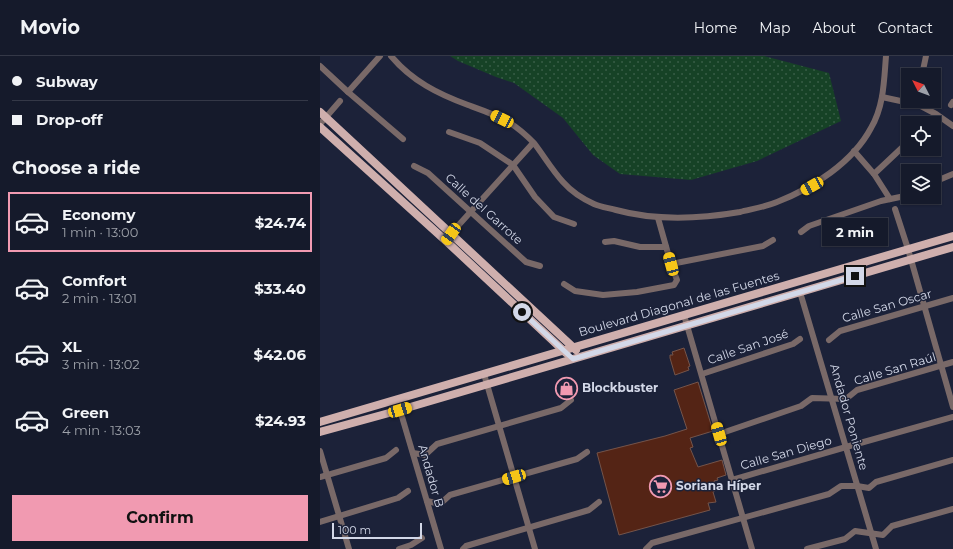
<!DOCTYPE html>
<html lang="en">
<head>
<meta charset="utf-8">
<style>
	body { margin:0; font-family:Montserrat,sans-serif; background:#1e2333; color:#f1f3f6; height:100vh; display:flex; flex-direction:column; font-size:15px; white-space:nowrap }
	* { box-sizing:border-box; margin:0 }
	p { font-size:13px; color:#9da1a9 }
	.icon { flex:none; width:22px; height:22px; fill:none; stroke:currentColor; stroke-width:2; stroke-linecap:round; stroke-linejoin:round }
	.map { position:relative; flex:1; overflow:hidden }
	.panel { display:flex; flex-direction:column; background:#151a2b; width:320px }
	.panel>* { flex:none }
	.guide { display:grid; align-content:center; height:88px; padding:0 12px; background:#151a2b }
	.needle { width:26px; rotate:312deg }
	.buttons { position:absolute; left:581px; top:12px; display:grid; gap:8px }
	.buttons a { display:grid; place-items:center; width:40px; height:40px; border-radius:0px; background:#151a2b; box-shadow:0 1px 3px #0004,0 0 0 1px #343847; font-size:20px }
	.scale { position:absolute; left:12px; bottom:10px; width:90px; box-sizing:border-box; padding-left:4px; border:2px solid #d3d8e8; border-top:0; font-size:11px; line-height:14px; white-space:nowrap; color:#d3d8e8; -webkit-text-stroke:3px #1c2239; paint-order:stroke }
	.end { position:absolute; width:18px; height:18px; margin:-9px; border:5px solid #d3d8e8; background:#111; box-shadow:0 0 0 2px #111 }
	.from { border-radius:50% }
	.bubble { position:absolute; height:28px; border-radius:0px; background:#151a2b; box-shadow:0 1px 3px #0004,0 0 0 1px #343847; font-size:13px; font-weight:700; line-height:28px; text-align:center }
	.car { position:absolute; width:12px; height:24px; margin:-12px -6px; border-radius:5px; box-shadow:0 0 3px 1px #0007; background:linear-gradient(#f5c518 24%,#345 0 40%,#f5c518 0 76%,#345 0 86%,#f5c518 0) }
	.guide b { display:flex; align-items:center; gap:14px; height:38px; font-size:15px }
	.guide b+b { border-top:1px solid #343847 }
	.guide i { width:10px; height:10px; background:#f1f3f6 }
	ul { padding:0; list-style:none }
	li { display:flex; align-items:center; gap:12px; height:60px; margin:0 8px 6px; padding:0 4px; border:2px solid transparent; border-radius:0px }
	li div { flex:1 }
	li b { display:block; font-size:15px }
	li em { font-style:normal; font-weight:700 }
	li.selected { border-color:#f19ab1 }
	li>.icon { width:36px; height:36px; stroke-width:1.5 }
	h2 { padding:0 12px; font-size:18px; line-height:48px }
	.action { display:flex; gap:8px; margin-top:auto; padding:8px 12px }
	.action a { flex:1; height:46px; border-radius:0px; background:#f19ab1; color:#111; font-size:16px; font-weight:700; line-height:46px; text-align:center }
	header { display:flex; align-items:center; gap:24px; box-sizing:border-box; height:56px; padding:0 20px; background:#151a2b; border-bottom:1px solid #343847 }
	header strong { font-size:19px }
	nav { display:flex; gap:22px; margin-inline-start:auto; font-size:14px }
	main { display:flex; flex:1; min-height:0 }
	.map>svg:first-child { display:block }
	.green { fill:url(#green-dots) }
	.building { fill:#542415; stroke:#74544a }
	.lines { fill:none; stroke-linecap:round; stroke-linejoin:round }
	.minor { stroke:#796968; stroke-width:6 }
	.major { stroke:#cfafad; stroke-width:8 }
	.route { stroke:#d3d8e8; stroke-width:5 }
	.labels { text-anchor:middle; stroke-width:3; stroke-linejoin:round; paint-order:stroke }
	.street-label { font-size:12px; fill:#d3d8e8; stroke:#1c2239 }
	.poi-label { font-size:12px; font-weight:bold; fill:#d3d8e8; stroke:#1c2239; text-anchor:start }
</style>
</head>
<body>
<header>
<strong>Movio</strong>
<nav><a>Home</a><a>Map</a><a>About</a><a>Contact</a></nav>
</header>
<main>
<section class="panel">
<div class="guide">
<b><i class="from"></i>Subway</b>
<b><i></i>Drop-off</b>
</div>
<h2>Choose a ride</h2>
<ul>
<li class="selected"><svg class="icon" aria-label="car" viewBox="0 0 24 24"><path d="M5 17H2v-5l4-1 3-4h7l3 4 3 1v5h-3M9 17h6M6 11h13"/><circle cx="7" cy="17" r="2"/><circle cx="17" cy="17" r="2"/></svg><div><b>Economy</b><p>1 min · 13:00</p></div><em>$24.74</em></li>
<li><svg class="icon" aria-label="car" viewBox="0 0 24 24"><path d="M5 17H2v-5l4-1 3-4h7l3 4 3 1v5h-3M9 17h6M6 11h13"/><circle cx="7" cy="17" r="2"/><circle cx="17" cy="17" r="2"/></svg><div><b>Comfort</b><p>2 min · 13:01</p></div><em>$33.40</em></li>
<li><svg class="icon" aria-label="car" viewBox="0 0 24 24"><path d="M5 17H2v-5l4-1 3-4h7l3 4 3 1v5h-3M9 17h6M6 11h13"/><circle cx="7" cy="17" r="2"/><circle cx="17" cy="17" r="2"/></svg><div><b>XL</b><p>3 min · 13:02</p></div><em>$42.06</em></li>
<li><svg class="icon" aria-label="car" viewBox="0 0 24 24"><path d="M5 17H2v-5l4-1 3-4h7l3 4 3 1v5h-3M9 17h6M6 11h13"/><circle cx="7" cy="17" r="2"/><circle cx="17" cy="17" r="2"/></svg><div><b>Green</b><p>4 min · 13:03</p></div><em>$24.93</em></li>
</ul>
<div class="action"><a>Confirm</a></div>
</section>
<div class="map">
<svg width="633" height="493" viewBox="0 0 633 493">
	<defs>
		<pattern id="green-dots" width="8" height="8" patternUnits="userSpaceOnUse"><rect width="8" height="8" fill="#164226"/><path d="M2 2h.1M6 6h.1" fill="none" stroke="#375d46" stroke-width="1.8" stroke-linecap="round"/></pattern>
	</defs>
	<rect width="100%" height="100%" fill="#1c2239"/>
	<path class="green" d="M 130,0 L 444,0 L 509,17 L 521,65 L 437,105 L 371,124 L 300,118 L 273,99 L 243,62 L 194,27 L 176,21 L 138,5 Z"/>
	<g class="building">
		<path d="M 364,292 L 370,310 L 368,311 L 369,314 L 355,319 L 350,302 L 350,299 L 353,299 L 352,296 Z"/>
		<path d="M 378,326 L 393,375 L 370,382 L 373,391 L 370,392 L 378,411 L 402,404 L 406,419 L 397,422 L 398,424 L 394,425 L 396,434 L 393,436 L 396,446 L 388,447 L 390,454 L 299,479 L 277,397 L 345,380 L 367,373 L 354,334 Z"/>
	</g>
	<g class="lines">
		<g class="minor">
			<path d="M 71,0 C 92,25 118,38 148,49 C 162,54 177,59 190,67 C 198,72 207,80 214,87 C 224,100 232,114 243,126 C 251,135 263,143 274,148 C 281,151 289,152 296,154 C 336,165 379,163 420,156 C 432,153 445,151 457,146 C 493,132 533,106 551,72 C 564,50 564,24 566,0"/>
			<path d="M 0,10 L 28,36 L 83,83"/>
			<path d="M 602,19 L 606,0"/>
			<path d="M 28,36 L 60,0"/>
			<path d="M 562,41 L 599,49 L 616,58 L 633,70"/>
			<path d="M 631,49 L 633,46"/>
			<path d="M 0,68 L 20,45"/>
			<path d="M 129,76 L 160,87 L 193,109 L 215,141 L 234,161 L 254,168"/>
			<path d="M 534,95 L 554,118 L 570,143"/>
			<path d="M 94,110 L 108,117 L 206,206 L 220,210"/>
			<path d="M 554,118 L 588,86"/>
			<path d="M 614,126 L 633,118"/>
			<path d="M 575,153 L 588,193 L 633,351"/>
			<path d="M 481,176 L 489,170 L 561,145 L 580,141 L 588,138"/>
			<path d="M 129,181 L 136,172 L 213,87"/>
			<path d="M 285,186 L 294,185 L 320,191 L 346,191"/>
			<path d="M 351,208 L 443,190 L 453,184"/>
			<path d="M 244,228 L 255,235 L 283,239 L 317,236 L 354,229 L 357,224 L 351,208 L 338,162"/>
			<path d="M 480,236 L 556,493"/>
			<path d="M 364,259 L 432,493"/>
			<path d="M 509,284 L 520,275 L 633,242"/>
			<path d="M 164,318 L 215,493"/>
			<path d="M 382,318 L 473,288 L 480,283"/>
			<path d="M 80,354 L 121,493"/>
			<path d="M 399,378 L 481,350 L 492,342 L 526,343 L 537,334 L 633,306"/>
			<path d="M 0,395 L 29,493"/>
			<path d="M 93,397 L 105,399 L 117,388 L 241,352 L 251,344"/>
			<path d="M 0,421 L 66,402 L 76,394"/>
			<path d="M 412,424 L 526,391 L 633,361"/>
			<path d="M 107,445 L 120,448 L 130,439 L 257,403 L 267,396"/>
			<path d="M 0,466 L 78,442 L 88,435"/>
			<path d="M 79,493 L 91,489 L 102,482"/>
			<path d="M 143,493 L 146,490 L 269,454 L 279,446"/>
			<path d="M 326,493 L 332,487 L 509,438 L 521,430 L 537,430 L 549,432 L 556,426 L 633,404"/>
			<path d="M 487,493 L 525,483 L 535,475 L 563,479 L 572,470 L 633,453"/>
		</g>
		<g class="major">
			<path d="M 0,56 L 256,294"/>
			<path d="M 0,71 L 126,185 L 246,297"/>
			<path d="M 0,366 L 633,180"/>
			<path d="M 0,376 L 80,354 L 633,191"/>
		</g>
	</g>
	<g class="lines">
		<path class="route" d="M 202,256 L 253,303 L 535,220"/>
	</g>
	<defs>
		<symbol id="shop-ring" viewBox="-11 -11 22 22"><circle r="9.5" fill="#1c2239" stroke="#f19ab1" stroke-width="1.5"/><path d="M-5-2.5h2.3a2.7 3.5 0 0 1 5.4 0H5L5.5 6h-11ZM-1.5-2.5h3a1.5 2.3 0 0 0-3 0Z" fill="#f19ab1"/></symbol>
		<symbol id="supermarket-ring" viewBox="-11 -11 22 22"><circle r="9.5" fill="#1c2239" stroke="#f19ab1" stroke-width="1.5"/><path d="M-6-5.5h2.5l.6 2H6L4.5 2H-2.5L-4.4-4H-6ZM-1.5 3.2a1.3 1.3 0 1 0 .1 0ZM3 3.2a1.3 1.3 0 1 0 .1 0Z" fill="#f19ab1"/></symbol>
	</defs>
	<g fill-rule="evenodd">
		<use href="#shop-ring" x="234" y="320" width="25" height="25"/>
		<use href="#supermarket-ring" x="328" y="418" width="25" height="25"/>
	</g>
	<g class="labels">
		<g class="street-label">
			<text transform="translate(164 153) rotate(42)" y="4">Calle del Garrote</text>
			<text transform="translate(359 248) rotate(-16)" y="4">Boulevard Diagonal de las Fuentes</text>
			<text transform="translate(567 250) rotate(-16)" y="4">Calle San Oscar</text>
			<text transform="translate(428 291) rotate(-19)" y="4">Calle San José</text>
			<text transform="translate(575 313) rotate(-17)" y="4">Calle San Raúl</text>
			<text transform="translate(529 361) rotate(74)" y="4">Andador Poniente</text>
			<text transform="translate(466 397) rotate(-16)" y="4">Calle San Diego</text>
			<text transform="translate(111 420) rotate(74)" y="4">Andador B</text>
		</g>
		<g class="poi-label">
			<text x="262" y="336">Blockbuster</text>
			<text x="356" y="434">Soriana Híper</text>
		</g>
	</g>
</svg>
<div class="buttons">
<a><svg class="needle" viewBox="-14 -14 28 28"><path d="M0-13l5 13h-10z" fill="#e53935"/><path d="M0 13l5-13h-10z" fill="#9da1a9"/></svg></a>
<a><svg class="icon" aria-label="locate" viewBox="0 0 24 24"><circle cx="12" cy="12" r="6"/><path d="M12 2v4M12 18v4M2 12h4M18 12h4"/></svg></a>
<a><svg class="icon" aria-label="layers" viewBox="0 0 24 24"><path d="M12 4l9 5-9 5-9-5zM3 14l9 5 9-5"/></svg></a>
</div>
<div class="scale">100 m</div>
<i class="end from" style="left:202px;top:256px"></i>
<i class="end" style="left:535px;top:220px"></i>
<div class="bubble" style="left:502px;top:162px;width:66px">2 min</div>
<i class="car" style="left:182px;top:63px;rotate:296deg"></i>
<i class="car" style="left:492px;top:130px;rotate:241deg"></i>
<i class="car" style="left:131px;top:178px;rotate:216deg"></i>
<i class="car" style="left:351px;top:208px;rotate:345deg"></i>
<i class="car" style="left:80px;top:354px;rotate:74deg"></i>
<i class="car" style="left:399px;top:378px;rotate:344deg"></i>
<i class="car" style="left:194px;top:421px;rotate:254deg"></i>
</div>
</main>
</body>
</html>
